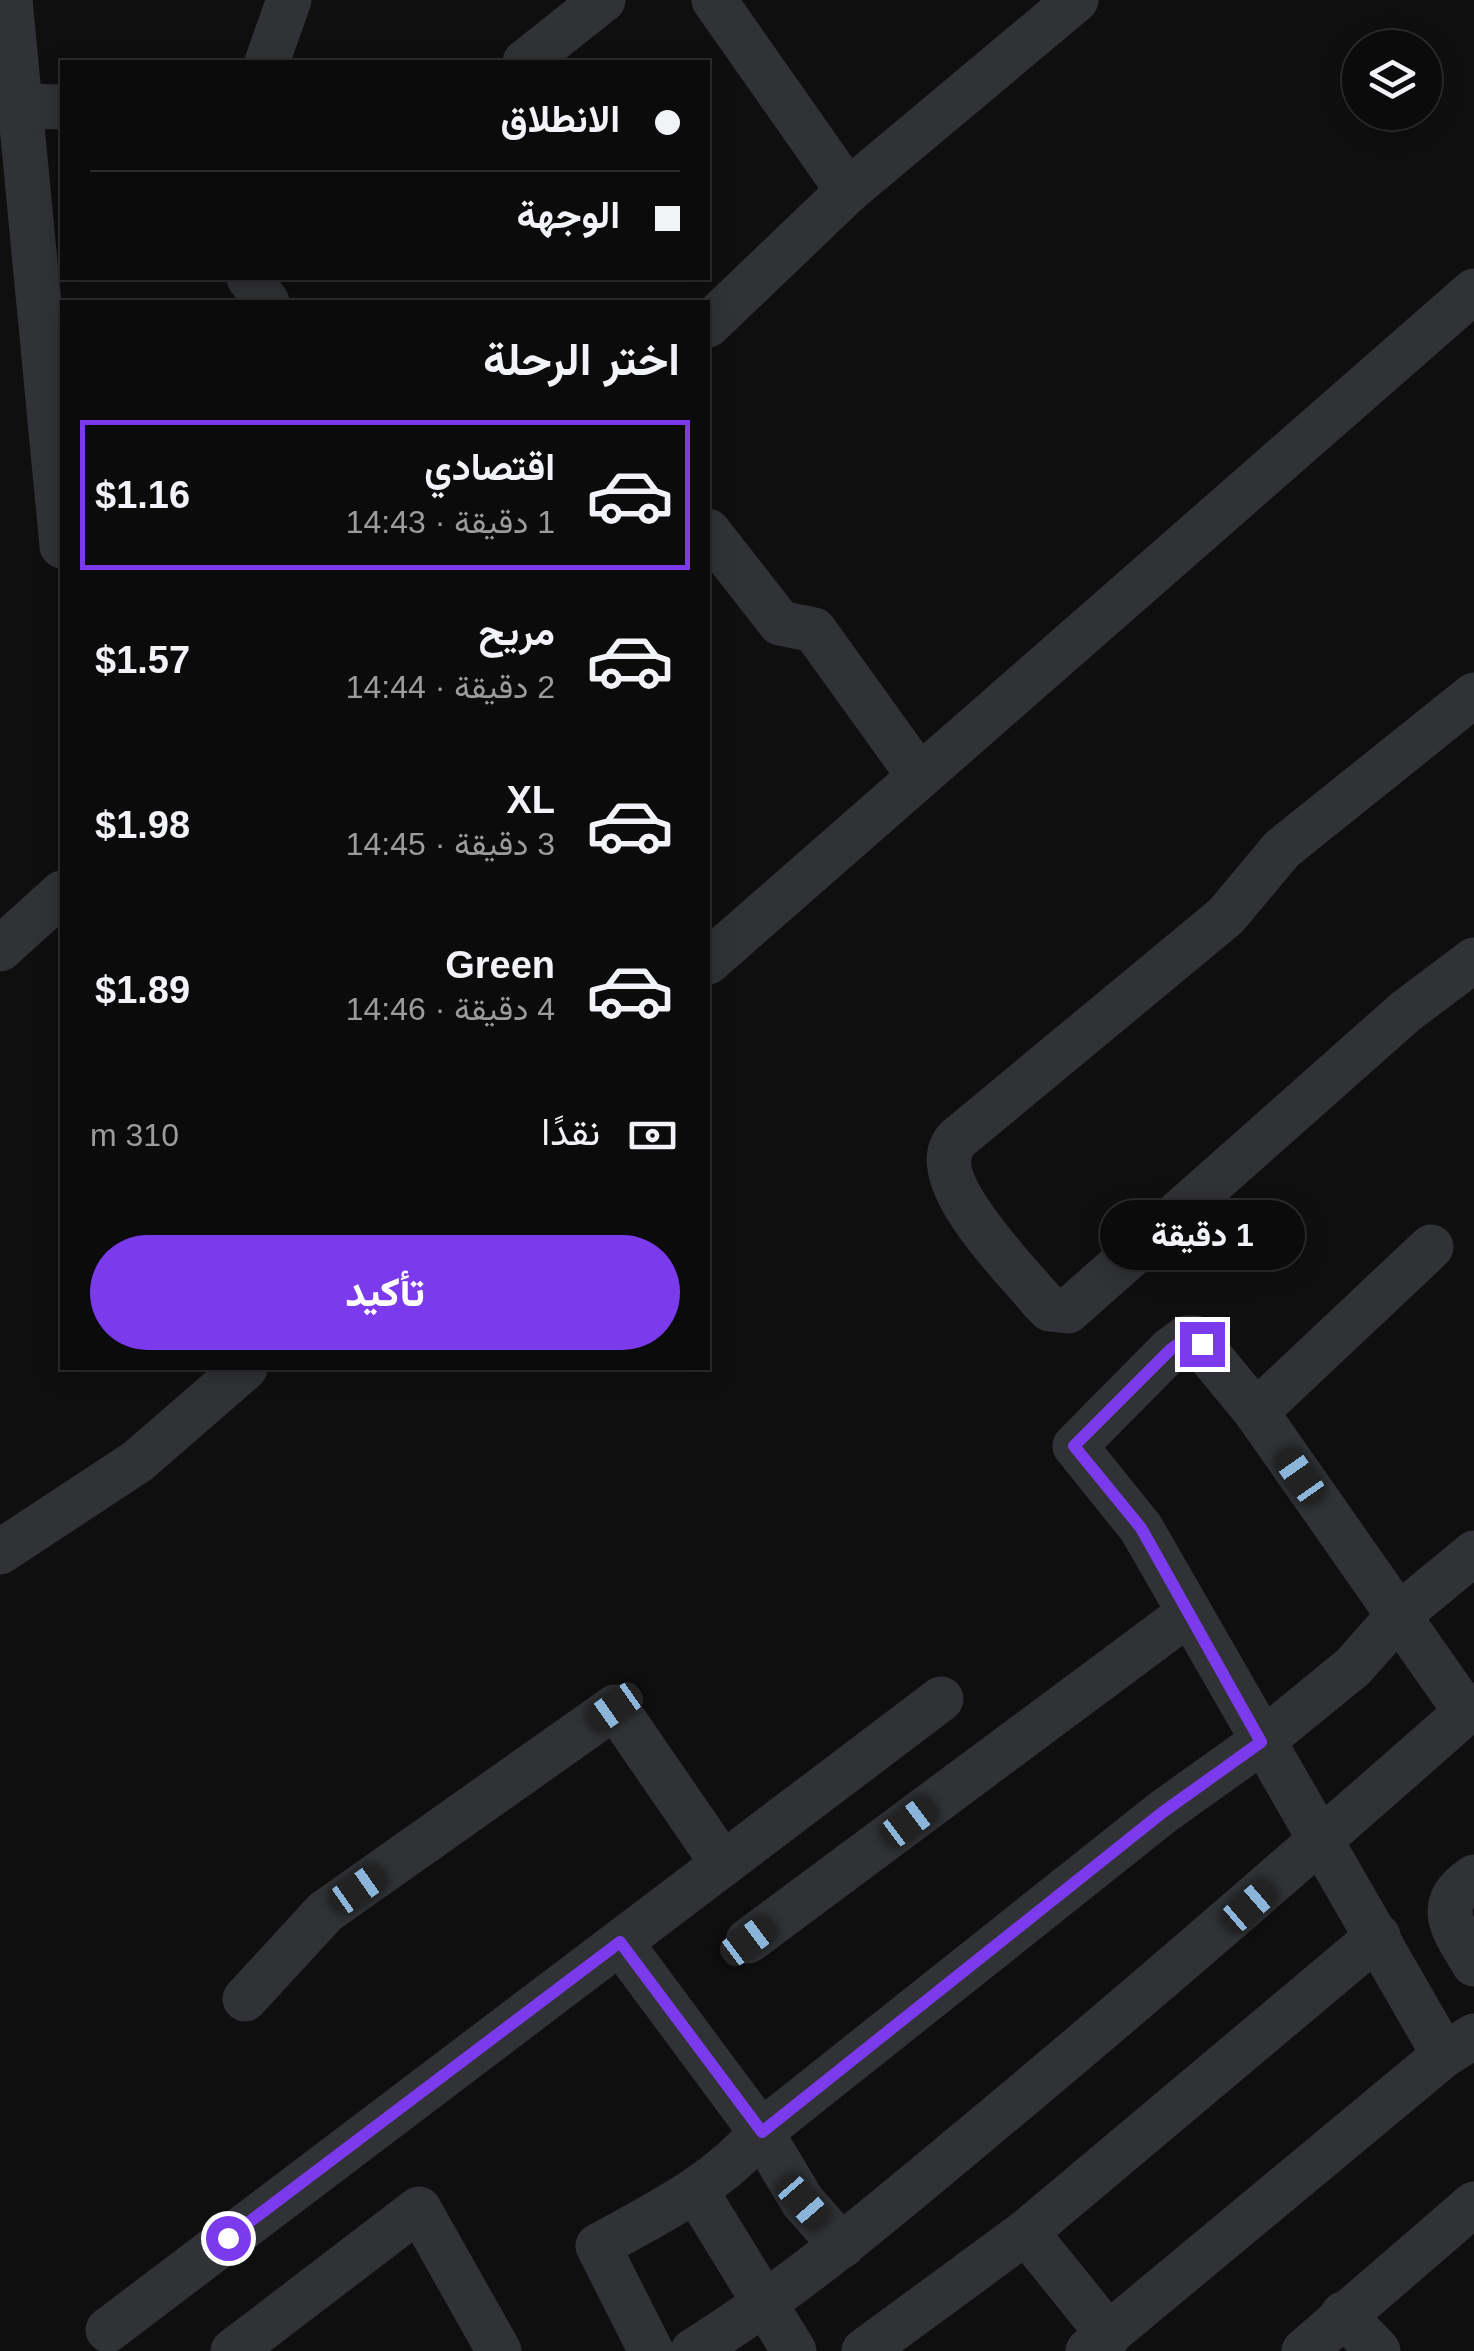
<!DOCTYPE html>
<html lang="ar">
<head>
<meta charset="utf-8">
<style>
	body { margin:0; font-family:Helvetica,Vazirmatn,sans-serif; background:#19191a; color:#f1f3f6; direction:rtl; height:100vh; display:flex; flex-direction:column; font-size:38px; white-space:nowrap }
	* { box-sizing:border-box; margin:0 }
	p { font-size:32px; color:#9a9b9d }
	.icon { flex:none; width:55px; height:55px; fill:none; stroke:currentColor; stroke-width:2; stroke-linecap:round; stroke-linejoin:round }
	.map { position:relative; flex:1; overflow:hidden; direction:ltr }
	.sheet { position:absolute; left:60px; top:300px; width:650px; height:1070px; display:flex; flex-direction:column; background:#0b0b0c; border-radius:0px; box-shadow:0 5px 25px #0003,0 0 0 2px #2b2b2d; direction:rtl }
	.sheet>* { flex:none }
	.guide { position:absolute; left:60px; top:60px; width:650px; height:220px; border-radius:0px; box-shadow:0 5px 25px #0003,0 0 0 2px #2b2b2d; direction:rtl; display:grid; align-content:center; height:220px; padding:0 30px; background:#0b0b0c }
	.fabs { position:absolute; left:1342px; top:30px; display:grid; gap:20px }
	.fabs a { display:grid; place-items:center; width:100px; height:100px; border-radius:50%; background:#0b0b0c; box-shadow:0 5px 25px #0003,0 0 0 2px #2b2b2d; font-size:50px }
	.end { position:absolute; width:45px; height:45px; margin:-22px; border:12px solid #7c3aed; background:#fff; box-shadow:0 0 0 5px #fff }
	.from { border-radius:50% }
	.bubble { position:absolute; height:70px; border-radius:35px; background:#0b0b0c; box-shadow:0 5px 25px #0003,0 0 0 2px #2b2b2d; font-size:32px; font-weight:800; line-height:70px; text-align:center; direction:rtl }
	.car { position:absolute; width:30px; height:60px; margin:-30px -15px; border-radius:12px; box-shadow:0 0 8px 2px #0007; background:linear-gradient(#222 24%,#8ab4d8 0 40%,#222 0 76%,#8ab4d8 0 86%,#222 0) }
	.guide b { display:flex; align-items:center; gap:35px; height:95px; font-size:38px }
	.guide b+b { border-top:2px solid #2b2b2d }
	.guide i { width:25px; height:25px; background:#f1f3f6 }
	ul { padding:0; list-style:none }
	li { display:flex; align-items:center; gap:30px; height:150px; margin:0 20px 15px; padding:0 10px; border:5px solid transparent; border-radius:0px }
	li div { flex:1 }
	li b { display:block; font-size:38px }
	li em { font-style:normal; font-weight:800 }
	li.current { border-color:#7c3aed }
	li>.icon { width:90px; height:90px; stroke-width:1.5 }
	h2 { padding:0 30px; font-size:45px; line-height:120px }
	.pay { display:flex; align-items:center; gap:25px; height:110px; padding:0 30px; font-size:38px }
	.pay p { margin-inline-start:auto }
	.cta { display:flex; gap:20px; margin-top:auto; padding:20px 30px }
	.cta a { flex:1; height:115px; border-radius:60px; background:#7c3aed; color:#fff; font-size:40px; font-weight:800; line-height:115px; text-align:center }
	.map>svg:first-child { display:block }
	.lines { fill:none; stroke-linecap:round; stroke-linejoin:round }
	.street { stroke:#303235; stroke-width:45 }
	.route { stroke:#7c3aed; stroke-width:12 }
</style>
</head>
<body>
<div class="map">
<svg width="1474" height="2351" viewBox="0 0 1474 2351">
	<rect width="100%" height="100%" fill="#0f0f10"/>
	<g class="lines">
		<g class="street">
			<path d="M 10,0 L 62,546"/>
			<path d="M 714,0 L 848,191"/>
			<path d="M 267,62 L 289,0"/>
			<path d="M 525,62 L 603,0"/>
			<path d="M 20,106 L 62,107"/>
			<path d="M 249,278 L 267,302"/>
			<path d="M 708,325 L 848,191 L 1076,0"/>
			<path d="M 708,531 L 780,623 L 814,630 L 919,776"/>
			<path d="M 1474,695 L 1282,849 L 1226,916 L 957,1139 C 922,1178 1016,1269 1042,1301 L 1050,1309 L 1068,1311 L 1405,1012 L 1474,960"/>
			<path d="M 0,949 L 62,893"/>
			<path d="M 708,962 L 1474,291"/>
			<path d="M 1256,1412 L 1431,1247"/>
			<path d="M 0,1552 L 138,1461 L 245,1368"/>
			<path d="M 1474,1877 C 1432,1905 1454,1930 1474,1964"/>
			<path d="M 748,1941 L 1189,1613"/>
			<path d="M 620,1942 L 761,2132 L 803,2202 L 842,2246"/>
			<path d="M 245,1999 L 325,1912 L 615,1707 L 723,1864"/>
			<path d="M 1444,2055 L 1141,1528 L 1075,1446 L 1170,1350 L 1186,1338 L 1195,1338 L 1256,1412 L 1466,1712"/>
			<path d="M 696,2191 L 794,2351"/>
			<path d="M 1026,2232 L 1109,2335"/>
			<path d="M 1343,2314 L 1378,2351"/>
			<path d="M 108,2330 L 941,1699"/>
			<path d="M 233,2351 L 419,2209 L 499,2351"/>
			<path d="M 651,2351 L 598,2246 C 657,2213 717,2185 761,2132 L 1163,1812 L 1261,1742 L 1353,1667 L 1399,1615 L 1474,1553"/>
			<path d="M 693,2351 C 805,2281 903,2195 1004,2111 C 1163,1978 1319,1842 1474,1705"/>
			<path d="M 864,2351 L 1026,2232 L 1378,1936"/>
			<path d="M 1088,2351 L 1444,2055 L 1474,2036"/>
			<path d="M 1304,2351 L 1474,2204"/>
		</g>
	</g>
	<g class="lines">
		<path class="route" d="M 228,2238 L 620,1942 L 762,2132 L 1163,1812 L 1261,1742 L 1141,1528 L 1074,1446 L 1170,1350 L 1186,1338 L 1202,1344"/>
	</g>
</svg>
<div class="fabs">
<a><svg class="icon" aria-label="layers" viewBox="0 0 24 24"><path d="M12 4l9 5-9 5-9-5zM3 14l9 5 9-5"/></svg></a>
</div>
<i class="end from" style="left:228px;top:2238px"></i>
<i class="end" style="left:1202px;top:1344px"></i>
<div class="bubble" style="left:1100px;top:1200px;width:205px">1 دقيقة</div>
<i class="car" style="left:1300px;top:1476px;rotate:325deg"></i>
<i class="car" style="left:615px;top:1707px;rotate:235deg"></i>
<i class="car" style="left:909px;top:1822px;rotate:53deg"></i>
<i class="car" style="left:358px;top:1889px;rotate:55deg"></i>
<i class="car" style="left:1249px;top:1906px;rotate:49deg"></i>
<i class="car" style="left:748px;top:1941px;rotate:53deg"></i>
<i class="car" style="left:803px;top:2202px;rotate:139deg"></i>
<div class="guide">
<b><i class="from"></i>الانطلاق</b>
<b><i></i>الوجهة</b>
</div>
<section class="sheet">
<h2>اختر الرحلة</h2>
<ul>
<li class="current"><svg class="icon" aria-label="car" viewBox="0 0 24 24"><path d="M5 17H2v-5l4-1 3-4h7l3 4 3 1v5h-3M9 17h6M6 11h13"/><circle cx="7" cy="17" r="2"/><circle cx="17" cy="17" r="2"/></svg><div><b>اقتصادي</b><p>1 دقيقة · 14:43</p></div><em>$1.16</em></li>
<li><svg class="icon" aria-label="car" viewBox="0 0 24 24"><path d="M5 17H2v-5l4-1 3-4h7l3 4 3 1v5h-3M9 17h6M6 11h13"/><circle cx="7" cy="17" r="2"/><circle cx="17" cy="17" r="2"/></svg><div><b>مريح</b><p>2 دقيقة · 14:44</p></div><em>$1.57</em></li>
<li><svg class="icon" aria-label="car" viewBox="0 0 24 24"><path d="M5 17H2v-5l4-1 3-4h7l3 4 3 1v5h-3M9 17h6M6 11h13"/><circle cx="7" cy="17" r="2"/><circle cx="17" cy="17" r="2"/></svg><div><b>XL</b><p>3 دقيقة · 14:45</p></div><em>$1.98</em></li>
<li><svg class="icon" aria-label="car" viewBox="0 0 24 24"><path d="M5 17H2v-5l4-1 3-4h7l3 4 3 1v5h-3M9 17h6M6 11h13"/><circle cx="7" cy="17" r="2"/><circle cx="17" cy="17" r="2"/></svg><div><b>Green</b><p>4 دقيقة · 14:46</p></div><em>$1.89</em></li>
</ul>
<div class="pay"><svg class="icon" aria-label="cash" viewBox="0 0 24 24"><path d="M3 7h18v10H3z"/><circle cx="12" cy="12" r="2"/></svg>نقدًا<p>310 m</p></div>
<div class="cta"><a>تأكيد</a></div>
</section>
</div>
</body>
</html>
